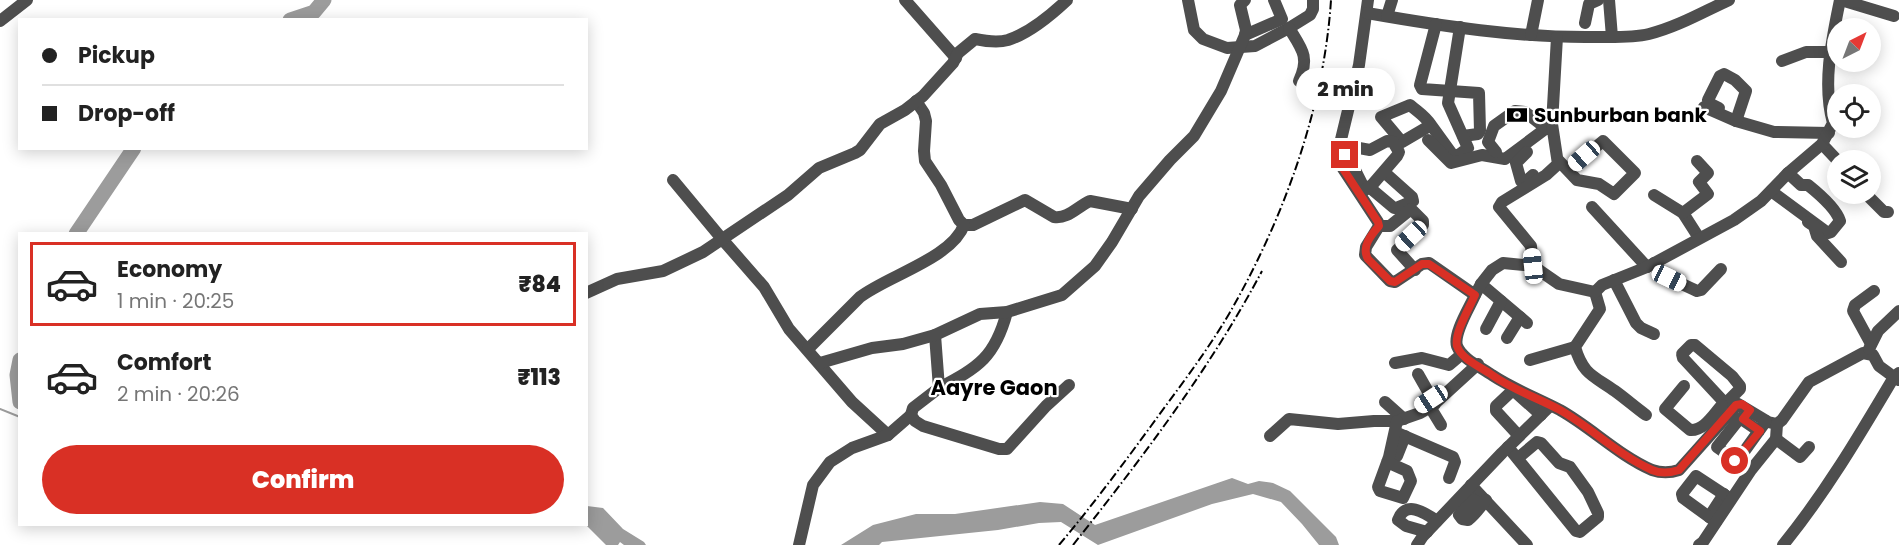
<!DOCTYPE html>
<html lang="en">
<head>
<meta charset="utf-8">
<style>
	body { margin:0; font-family:Poppins,sans-serif; background:#f6f6f6; color:#222; height:100vh; display:flex; flex-direction:column; font-size:22px; white-space:nowrap }
	* { box-sizing:border-box; margin:0 }
	p { font-size:20px; color:#767676 }
	.icon { flex:none; width:33px; height:33px; fill:none; stroke:currentColor; stroke-width:2; stroke-linecap:round; stroke-linejoin:round }
	.map { position:relative; flex:1; overflow:hidden }
	.side { position:absolute; left:18px; top:232px; width:570px; height:294px; display:flex; flex-direction:column; background:#fff; border-radius:0px; box-shadow:0 3px 15px #0003 }
	.side>* { flex:none }
	.top-card { position:absolute; left:18px; top:18px; width:570px; height:132px; border-radius:0px; box-shadow:0 3px 15px #0003; display:grid; align-content:center; height:132px; padding:0 24px; background:#fff }
	.needle { width:39px; rotate:42deg }
	.controls { position:absolute; left:1827px; top:18px; display:grid; gap:12px }
	.controls a { display:grid; place-items:center; width:54px; height:54px; border-radius:50%; background:#fff; box-shadow:0 3px 15px #0003; font-size:30px }
	.end { position:absolute; width:27px; height:27px; margin:-14px; border:8px solid #d93025; background:#fff; box-shadow:0 0 0 3px #fff }
	.from { border-radius:50% }
	.bubble { position:absolute; height:42px; border-radius:21px; background:#fff; box-shadow:0 3px 15px #0003; font-size:20px; font-weight:800; line-height:42px; text-align:center }
	.car { position:absolute; width:18px; height:36px; margin:-18px -9px; border-radius:8px; box-shadow:0 0 4px 2px #0007; background:linear-gradient(#fff 24%,#345 0 40%,#fff 0 76%,#345 0 86%,#fff 0) }
	.top-card b { display:flex; align-items:center; gap:21px; height:57px; font-size:22px }
	.top-card b+b { border-top:2px solid #e0e0e0 }
	.top-card i { width:15px; height:15px; background:#222 }
	ul { padding:10px 0 0; list-style:none }
	li { display:flex; align-items:center; gap:18px; height:84px; margin:0 12px 9px; padding:0 12px; border:3px solid transparent; border-radius:0px }
	li div { flex:1 }
	li b { display:block; font-size:22px }
	li em { font-style:normal; font-weight:800 }
	li.active { border-color:#d93025 }
	li>.icon { width:54px; height:54px; stroke-width:1.5 }
	.button { display:flex; gap:12px; margin-top:auto; padding:12px 24px }
	.button a { flex:1; height:69px; border-radius:36px; background:#d93025; color:#fff; font-size:24px; font-weight:800; line-height:69px; text-align:center }
	.map>svg:first-child { display:block }
	.water { fill:#9c9c9c }
	.lines { fill:none; stroke-linecap:round; stroke-linejoin:round }
	.stream { stroke:#9c9c9c; stroke-width:2 }
	.river { stroke:#9c9c9c; stroke-width:15 }
	.minor { stroke:#4e4e4e; stroke-width:12 }
	.rail { stroke:#000; stroke-width:2; stroke-dasharray:9 3 1.5 3; stroke-linecap:butt }
	.route { stroke:#d93025; stroke-width:8 }
	.labels { text-anchor:middle; stroke-width:4.5; stroke-linejoin:round; paint-order:stroke }
	.poi-label { font-size:20px; font-weight:bold; fill:#000; stroke:#fff; text-anchor:start }
	.neighbourhood-label { font-size:21px; font-weight:bold; fill:#000; stroke:#fff }
</style>
</head>
<body>
<div class="map">
<svg width="1899" height="545" viewBox="0 0 1899 545">
	<rect width="100%" height="100%" fill="#fff"/>
	<g class="water">
		<path d="M 1232,478 L 1248,484 L 1259,481 L 1273,483 L 1290,491 L 1336,537 L 1339,545 L 1319,545 L 1302,524 L 1281,502 L 1253,494 L 1212,504 L 1098,545 L 1061,522 L 1039,523 L 998,530 L 882,542 L 879,545 L 841,545 L 873,525 L 916,514 L 955,514 L 1040,502 L 1063,504 L 1095,525 Z"/>
		<path d="M 587,506 L 603,508 L 623,529 L 644,542 L 646,545 L 624,545 L 620,542 L 618,545 L 606,545 L 586,525 Z"/>
	</g>
	<g class="lines">
		<path class="stream" d="M 0,409 L 20,417"/>
		<g class="river">
			<path d="M 290,20 L 314,12 L 324,0"/>
			<path d="M 76,234 L 134,148"/>
			<path d="M 20,360 L 17,375 L 20,402"/>
		</g>
		<g class="minor">
			<path d="M 905,0 L 956,58"/>
			<path d="M 1188,0 L 1194,30 L 1203,39 L 1227,48 L 1255,46 L 1289,28 L 1310,15 L 1313,9 L 1313,0"/>
			<path d="M 1368,0 L 1359,65 L 1337,156 L 1338,161 L 1378,222 L 1379,226 L 1366,247 L 1365,255 L 1390,281 L 1395,282 L 1422,264 L 1429,263 L 1475,295 C 1470,307 1453,333 1457,346 C 1462,359 1481,367 1492,375 C 1513,389 1537,398 1560,410 C 1592,428 1618,455 1652,470 C 1661,473 1670,473 1679,470 L 1738,404 L 1768,422 L 1777,424 L 1782,420 L 1809,382 L 1863,353 L 1873,355 L 1879,366 L 1894,377 L 1899,373"/>
			<path d="M 1609,0 L 1612,37"/>
			<path d="M 1841,0 L 1894,16"/>
			<path d="M 1367,13 C 1441,26 1519,38 1594,37 C 1612,37 1632,38 1649,34 C 1677,27 1703,12 1729,0"/>
			<path d="M 1387,16 L 1392,0"/>
			<path d="M 0,21 L 27,0"/>
			<path d="M 1585,23 L 1589,4 L 1598,0"/>
			<path d="M 1436,24 L 1420,85 L 1422,89 L 1479,93 L 1480,131 L 1478,134 L 1463,136"/>
			<path d="M 1289,28 C 1302,49 1310,57 1299,81"/>
			<path d="M 1245,35 L 1282,19 L 1274,0"/>
			<path d="M 1531,35 L 1538,0"/>
			<path d="M 1782,61 L 1806,52 L 1831,52"/>
			<path d="M 916,101 L 924,113 L 926,121 L 924,151 L 925,161 L 941,185 L 959,220 L 964,225 L 973,225 L 1025,200 L 1054,217 C 1068,219 1077,207 1090,201 L 1132,209"/>
			<path d="M 1704,107 L 1736,121 L 1774,132 L 1829,133"/>
			<path d="M 1719,108 L 1709,103 L 1708,100 L 1720,76 L 1724,74 L 1735,80 L 1746,91 L 1736,121"/>
			<path d="M 1431,125 C 1424,115 1419,113 1410,105 L 1381,117 L 1402,142 L 1431,125 L 1452,154 L 1457,156 L 1468,148 L 1448,103 L 1460,27"/>
			<path d="M 1428,140 L 1451,163 L 1482,155 L 1505,159 L 1552,124"/>
			<path d="M 1822,144 L 1838,161"/>
			<path d="M 1496,152 L 1488,142 L 1494,126 L 1515,111 L 1525,112 L 1547,129"/>
			<path d="M 1527,152 L 1516,163 L 1521,181 L 1525,182 L 1533,175"/>
			<path d="M 1347,154 L 1363,186 L 1369,187 L 1394,208 L 1396,208 L 1413,201 L 1412,197 L 1384,172"/>
			<path d="M 1342,158 L 1359,148 L 1370,150 L 1387,141 L 1393,142 L 1399,152 L 1397,156 L 1372,185 L 1362,192"/>
			<path d="M 1559,161 L 1577,180 L 1599,184 L 1614,194 L 1635,173 L 1603,141 L 1568,170"/>
			<path d="M 673,180 L 722,239 L 764,287 L 789,329 L 852,402 L 888,435"/>
			<path d="M 1771,191 L 1828,233 L 1831,232 L 1840,221 C 1836,208 1818,193 1808,185 L 1801,185 L 1788,173"/>
			<path d="M 1866,194 L 1884,212 L 1888,212"/>
			<path d="M 1654,195 L 1683,213 L 1699,238"/>
			<path d="M 1592,207 L 1647,267"/>
			<path d="M 1683,213 L 1708,194 L 1699,182 L 1708,173 L 1697,161"/>
			<path d="M 1808,222 L 1814,226 L 1817,236 L 1841,262"/>
			<path d="M 1379,226 L 1390,226 L 1411,209 L 1423,221 L 1423,225 L 1397,250 L 1415,270"/>
			<path d="M 1654,263 C 1665,278 1680,283 1697,291 L 1701,290 L 1721,269"/>
			<path d="M 1533,266 L 1531,246 L 1499,207 L 1502,202 L 1546,175 L 1558,164 L 1552,124 L 1557,37"/>
			<path d="M 1614,280 L 1636,323 L 1641,328 L 1654,334"/>
			<path d="M 1481,284 L 1527,323"/>
			<path d="M 1595,292 L 1602,285 L 1647,267 L 1734,220 L 1761,201 L 1788,173 L 1822,144 L 1833,123 C 1822,84 1832,39 1840,0"/>
			<path d="M 1595,292 L 1600,309 L 1575,347 C 1583,375 1594,376 1615,391 C 1626,399 1635,407 1646,415"/>
			<path d="M 586,293 L 617,279 L 663,271 L 703,252 L 788,195 L 819,168 L 855,153 L 860,150 L 880,124 L 905,110 L 923,96 L 953,63 L 958,53 L 975,39 C 985,41 997,43 1008,40 C 1030,33 1051,15 1067,0"/>
			<path d="M 1475,295 L 1481,284 L 1492,270 L 1503,263 L 1533,266 L 1559,284 L 1595,292"/>
			<path d="M 1486,329 L 1501,301"/>
			<path d="M 935,335 L 939,388 C 979,367 995,357 1007,312"/>
			<path d="M 1507,338 L 1520,317"/>
			<path d="M 1871,344 L 1853,311 L 1855,305 L 1874,291"/>
			<path d="M 1691,345 L 1695,345 L 1732,376 L 1740,386 L 1740,389 L 1727,402 L 1723,401 L 1683,358 L 1682,354 Z"/>
			<path d="M 808,349 L 860,297 C 887,276 952,258 964,225"/>
			<path d="M 1869,349 L 1878,331 L 1899,311"/>
			<path d="M 1530,360 L 1575,347"/>
			<path d="M 820,363 L 872,348 L 903,344 L 935,335 L 980,314 L 1007,312 L 1062,295 L 1095,266 L 1112,242 L 1139,196 L 1170,160 L 1194,136 L 1221,91 L 1245,35 L 1246,30 L 1240,5 L 1245,0"/>
			<path d="M 1395,363 L 1422,358 L 1449,365 L 1462,354"/>
			<path d="M 1418,374 L 1435,404"/>
			<path d="M 1684,386 L 1665,409 L 1690,430 C 1704,431 1713,415 1722,405"/>
			<path d="M 939,388 L 913,408 L 911,415 L 915,421 L 923,426 L 999,449 L 1007,449 L 1046,406 L 1069,385"/>
			<path d="M 1385,402 L 1404,419"/>
			<path d="M 1430,407 L 1441,425"/>
			<path d="M 1759,431 L 1740,418 L 1717,447 L 1737,461 L 1738,460 L 1766,421"/>
			<path d="M 1395,432 L 1453,457 L 1455,462 L 1449,478"/>
			<path d="M 1270,436 L 1289,419 L 1338,424 L 1374,421 L 1397,421 L 1420,413 L 1432,406 L 1478,364"/>
			<path d="M 1519,436 L 1496,411 L 1496,406 L 1513,390 L 1541,415"/>
			<path d="M 1776,439 L 1800,457 L 1809,447"/>
			<path d="M 1508,447 L 1576,531 L 1580,532 L 1598,517 L 1598,513 L 1588,492 L 1570,467 L 1559,463 L 1541,443 L 1537,442 L 1518,458"/>
			<path d="M 1397,456 L 1405,436"/>
			<path d="M 1387,462 L 1407,471 L 1411,481 L 1403,498 L 1380,491 L 1378,487 L 1389,457 L 1397,421"/>
			<path d="M 1471,485 L 1527,545"/>
			<path d="M 1482,505 L 1472,499 L 1459,515 L 1462,519 L 1468,520 C 1475,515 1480,507 1486,500"/>
			<path d="M 1709,517 L 1724,494"/>
			<path d="M 1716,522 L 1683,498 L 1682,494 L 1696,476 L 1731,499"/>
			<path d="M 1427,532 L 1406,526 L 1398,520 C 1405,500 1424,512 1437,521"/>
			<path d="M 799,545 L 813,485 L 830,462 L 852,448 L 888,435 L 911,415"/>
			<path d="M 1417,545 L 1423,536 L 1502,453 L 1550,406"/>
			<path d="M 1699,545 L 1703,542 L 1751,470 L 1776,439 L 1777,424"/>
			<path d="M 1783,545 C 1826,492 1859,436 1894,377 L 1899,380"/>
		</g>
		<g class="rail">
			<path d="M 1059,545 C 1091,507 1121,467 1151,426 C 1177,390 1206,353 1229,314 C 1283,220 1324,109 1331,0"/>
			<path d="M 1073,545 C 1142,458 1210,369 1262,271"/>
		</g>
	</g>
	<g class="lines">
		<path class="route" d="M 1345,155 L 1338,161 L 1378,222 L 1379,226 C 1371,235 1361,247 1368,259 L 1390,281 L 1395,282 L 1422,264 L 1429,264 L 1475,295 C 1470,307 1454,333 1457,346 C 1462,360 1481,367 1492,375 C 1513,390 1538,398 1560,410 C 1592,428 1618,455 1652,470 C 1661,474 1670,473 1679,470 L 1736,405 L 1742,404 L 1750,410 L 1743,419 L 1760,431 L 1735,461"/>
	</g>
	<defs>
		<symbol id="bank-bare" viewBox="-9 -9 18 18"><path d="M-6-4H6V4H-6ZM0-2.3a2.3 2.3 0 1 0 0 4.6a2.3 2.3 0 1 0 0-4.6Z" fill="#000" stroke="#fff" stroke-width="2.5" paint-order="stroke"/></symbol>
	</defs>
	<g fill-rule="evenodd">
		<use href="#bank-bare" x="1502" y="100" width="30" height="30"/>
	</g>
	<g class="labels">
		<g class="poi-label">
			<text x="1534" y="122">Sunburban bank</text>
		</g>
		<g class="neighbourhood-label">
			<text x="994" y="395">Aayre Gaon</text>
		</g>
	</g>
</svg>
<div class="controls">
<a><svg class="needle" viewBox="-14 -14 28 28"><path d="M0-13l5 13h-10z" fill="#e53935"/><path d="M0 13l5-13h-10z" fill="#767676"/></svg></a>
<a><svg class="icon" aria-label="locate" viewBox="0 0 24 24"><circle cx="12" cy="12" r="6"/><path d="M12 2v4M12 18v4M2 12h4M18 12h4"/></svg></a>
<a><svg class="icon" aria-label="layers" viewBox="0 0 24 24"><path d="M12 4l9 5-9 5-9-5zM3 14l9 5 9-5"/></svg></a>
</div>
<i class="end from" style="left:1735px;top:461px"></i>
<i class="end" style="left:1345px;top:155px"></i>
<div class="bubble" style="left:1296px;top:68px;width:99px">2 min</div>
<i class="car" style="left:1584px;top:156px;rotate:229deg"></i>
<i class="car" style="left:1411px;top:236px;rotate:227deg"></i>
<i class="car" style="left:1533px;top:266px;rotate:354deg"></i>
<i class="car" style="left:1669px;top:278px;rotate:115deg"></i>
<i class="car" style="left:1431px;top:399px;rotate:237deg"></i>
<div class="top-card">
<b><i class="from"></i>Pickup</b>
<b><i></i>Drop-off</b>
</div>
<section class="side">
<ul>
<li class="active"><svg class="icon" aria-label="car" viewBox="0 0 24 24"><path d="M5 17H2v-5l4-1 3-4h7l3 4 3 1v5h-3M9 17h6M6 11h13"/><circle cx="7" cy="17" r="2"/><circle cx="17" cy="17" r="2"/></svg><div><b>Economy</b><p>1 min · 20:25</p></div><em>₹84</em></li>
<li><svg class="icon" aria-label="car" viewBox="0 0 24 24"><path d="M5 17H2v-5l4-1 3-4h7l3 4 3 1v5h-3M9 17h6M6 11h13"/><circle cx="7" cy="17" r="2"/><circle cx="17" cy="17" r="2"/></svg><div><b>Comfort</b><p>2 min · 20:26</p></div><em>₹113</em></li>
</ul>
<div class="button"><a>Confirm</a></div>
</section>
</div>
</body>
</html>
